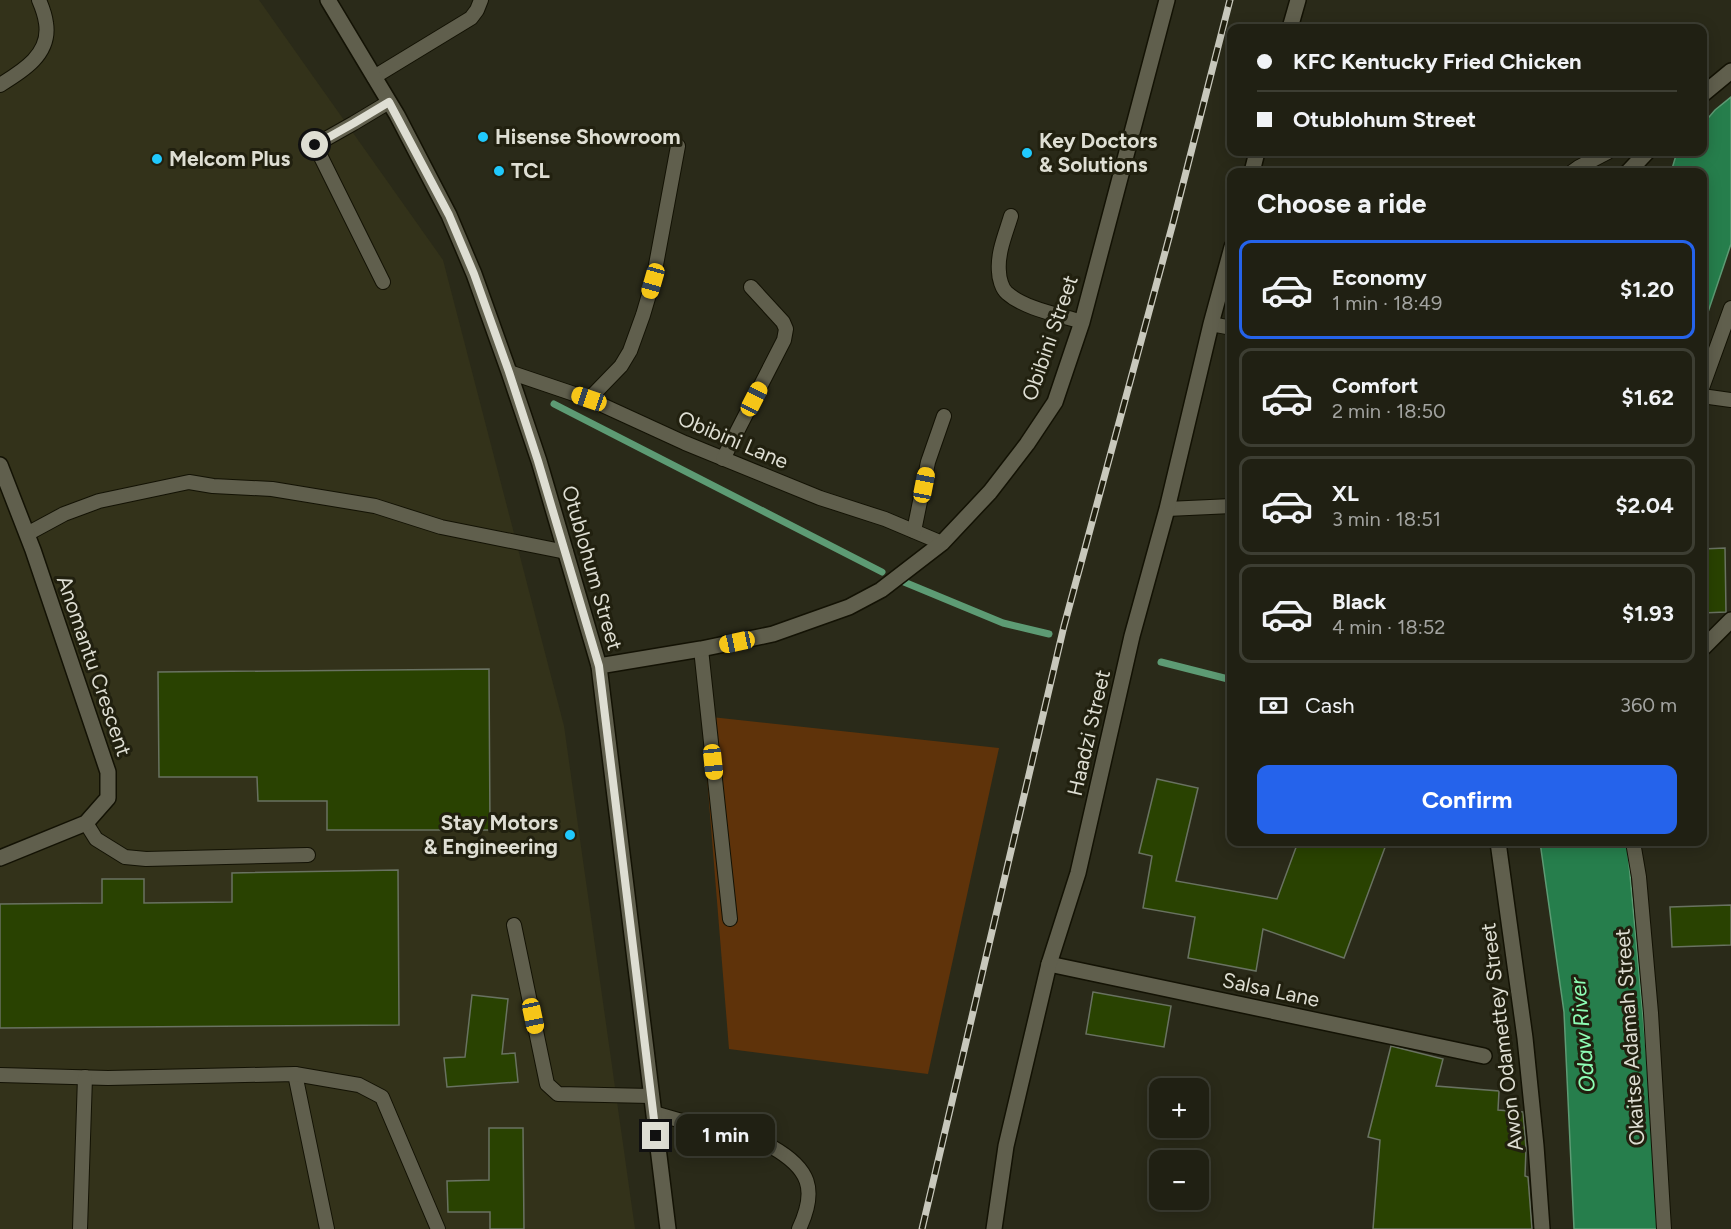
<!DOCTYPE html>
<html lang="en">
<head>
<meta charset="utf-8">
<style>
	body { margin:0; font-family:Figtree,sans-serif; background:#2d2d21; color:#f1f3f6; height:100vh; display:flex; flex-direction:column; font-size:22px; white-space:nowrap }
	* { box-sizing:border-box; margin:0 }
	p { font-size:20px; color:#a2a3a0 }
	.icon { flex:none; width:33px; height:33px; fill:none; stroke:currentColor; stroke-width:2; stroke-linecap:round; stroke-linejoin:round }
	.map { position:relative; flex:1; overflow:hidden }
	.details { position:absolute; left:1227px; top:168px; width:480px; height:678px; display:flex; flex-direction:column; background:#202013; border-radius:12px; box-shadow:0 3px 15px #0003,0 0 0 2px #3d3e33 }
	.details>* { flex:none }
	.guide { position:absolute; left:1227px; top:24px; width:480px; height:132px; border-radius:12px; box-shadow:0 3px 15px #0003,0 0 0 2px #3d3e33; display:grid; align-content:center; height:132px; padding:0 30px; background:#202013 }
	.buttons { position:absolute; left:1149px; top:1078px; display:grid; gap:12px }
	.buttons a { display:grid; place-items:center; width:60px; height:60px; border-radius:12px; background:#202013; box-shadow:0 3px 15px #0003,0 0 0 2px #3d3e33; font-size:30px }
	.end { position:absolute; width:27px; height:27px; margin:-14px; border:8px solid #deded3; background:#111; box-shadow:0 0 0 3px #111 }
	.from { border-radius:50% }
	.bubble { position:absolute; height:42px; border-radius:12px; background:#202013; box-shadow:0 3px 15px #0003,0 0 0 2px #3d3e33; font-size:20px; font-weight:700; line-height:42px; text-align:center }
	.car { position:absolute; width:18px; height:36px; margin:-18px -9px; border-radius:8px; box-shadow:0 0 4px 2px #0007; background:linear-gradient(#f5c518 24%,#345 0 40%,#f5c518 0 76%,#345 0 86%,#f5c518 0) }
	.guide b { display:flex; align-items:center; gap:21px; height:57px; font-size:22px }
	.guide b+b { border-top:2px solid #3d3e33 }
	.guide i { width:15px; height:15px; background:#f1f3f6 }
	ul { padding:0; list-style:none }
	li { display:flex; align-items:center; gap:18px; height:99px; margin:0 12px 9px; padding:0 18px; border:3px solid #3d3e33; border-radius:12px }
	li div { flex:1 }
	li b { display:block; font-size:22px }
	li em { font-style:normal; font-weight:700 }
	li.current { border-color:#2563eb }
	li>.icon { width:54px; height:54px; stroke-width:1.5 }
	h2 { padding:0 30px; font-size:27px; line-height:72px }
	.pay { display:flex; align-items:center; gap:15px; height:66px; padding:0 30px; font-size:22px }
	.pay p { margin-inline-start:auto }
	.button { display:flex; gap:12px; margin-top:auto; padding:12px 30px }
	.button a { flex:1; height:69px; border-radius:12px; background:#2563eb; color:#fff; font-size:24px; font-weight:700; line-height:69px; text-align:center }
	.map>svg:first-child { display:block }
	.built { fill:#33321a }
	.green { fill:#5f330a }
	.water { fill:#267e4c; stroke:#5d9b74; stroke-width:1.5 }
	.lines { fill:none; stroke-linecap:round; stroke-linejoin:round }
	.stream { stroke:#5d9b74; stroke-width:7 }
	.building { fill:#294201; stroke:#697261; stroke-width:1.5 }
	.service-casing { stroke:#131204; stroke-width:16 }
	.minor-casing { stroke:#131204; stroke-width:18 }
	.tertiary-casing { stroke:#131204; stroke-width:18 }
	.service { stroke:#605f4d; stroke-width:14 }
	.minor { stroke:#605f4d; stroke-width:15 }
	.tertiary { stroke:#605f4d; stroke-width:15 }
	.rail-casing { stroke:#c8c8bc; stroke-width:7 }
	.rail { stroke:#21200f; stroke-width:4.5; stroke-dasharray:14; stroke-linecap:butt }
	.route { stroke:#deded3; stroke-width:8 }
	.poi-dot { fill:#20c9fd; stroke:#21200f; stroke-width:2 }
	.labels { text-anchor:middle; stroke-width:6; stroke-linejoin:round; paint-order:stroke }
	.poi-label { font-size:21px; font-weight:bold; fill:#deded3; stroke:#21200f; text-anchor:start }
	.street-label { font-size:21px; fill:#deded3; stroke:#21200f }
	.water-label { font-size:22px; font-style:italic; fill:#8dfdb4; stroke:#21200f }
</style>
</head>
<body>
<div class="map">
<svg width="1731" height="1229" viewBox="0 0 1731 1229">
	<rect width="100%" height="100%" fill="#2a2a19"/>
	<path class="built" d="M 0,0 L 259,0 L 443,260 L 564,726 L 635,1229 L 0,1229 Z"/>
	<path class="green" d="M 702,716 L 999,748 L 928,1074 L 729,1049 Z"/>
	<g class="water">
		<path d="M 1731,97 L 1731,244 L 1703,327 L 1702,172 L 1671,172 L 1677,152 L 1702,152 L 1703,124 L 1715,110 Z"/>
		<path d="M 1540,842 L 1627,842 L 1650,1092 L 1657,1229 L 1574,1229 L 1564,1012 Z"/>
	</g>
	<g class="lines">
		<g class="stream">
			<path d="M 554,404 L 882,572"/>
			<path d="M 904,582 L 1003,623 L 1049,634"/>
			<path d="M 1161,662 L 1232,680"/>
		</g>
	</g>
	<g class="building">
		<path d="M 1725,548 L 1726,612 L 1702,613 L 1702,549 Z"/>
		<path d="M 489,669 L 490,830 L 327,830 L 327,801 L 258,801 L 257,777 L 159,777 L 158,672 Z"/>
		<path d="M 1157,779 L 1198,788 L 1176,881 L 1277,899 L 1298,842 L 1387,842 L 1344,958 L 1263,929 L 1256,971 L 1188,958 L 1195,917 L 1143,908 L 1152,856 L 1139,853 Z"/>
		<path d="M 398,870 L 399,1025 L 0,1028 L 0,904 L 102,903 L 102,879 L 144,879 L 144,903 L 232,902 L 232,873 Z"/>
		<path d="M 1731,905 L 1731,945 L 1672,947 L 1670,907 Z"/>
		<path d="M 1093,992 L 1171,1006 L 1164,1047 L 1086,1034 Z"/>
		<path d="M 472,995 L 508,999 L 502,1054 L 515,1053 L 518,1082 L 447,1087 L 444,1058 L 465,1057 Z"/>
		<path d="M 1391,1046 L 1443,1059 L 1436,1086 L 1499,1091 L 1498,1110 L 1523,1112 L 1526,1148 L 1525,1176 L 1528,1177 L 1532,1229 L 1373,1229 L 1380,1140 L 1368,1137 Z"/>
		<path d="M 489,1128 L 523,1128 L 524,1229 L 490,1229 L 490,1212 L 448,1212 L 447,1181 L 489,1180 Z"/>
	</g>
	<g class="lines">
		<defs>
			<g id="service">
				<path d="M 374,77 L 471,18 L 477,10 L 481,0"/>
				<path d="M 0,85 C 23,71 51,54 46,23 C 45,15 42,7 39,0"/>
				<path d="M 1572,172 L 1579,167 L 1608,152"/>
				<path d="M 1011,216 C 1006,233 997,253 999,272 C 999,278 1002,289 1007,293 C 1025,309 1060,315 1082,322"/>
				<path d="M 383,282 L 315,145 L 354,123 L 389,102"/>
				<path d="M 1211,324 L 1232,328"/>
				<path d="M 509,372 L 589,399 L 685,443 L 820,498 L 885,519 L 942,543"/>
				<path d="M 1702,388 L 1731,308"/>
				<path d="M 1702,396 L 1731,400"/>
				<path d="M 589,399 L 621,366 L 630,351 L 643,315 L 653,281 L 678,146"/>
				<path d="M 723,459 L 784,340 L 786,329 L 783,322 L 751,287"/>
				<path d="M 1167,509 L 1232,506"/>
				<path d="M 914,531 L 928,462 L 944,416"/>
				<path d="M 27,534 L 64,514 L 99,501 L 189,482 L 213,486 L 272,489 L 375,506 L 441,527 L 566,552"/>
				<path d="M 701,649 L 730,919"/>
				<path d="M 86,823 L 96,839 L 125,857 L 146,859 L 308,855"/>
				<path d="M 1633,842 L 1639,877 L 1651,1013 L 1664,1229"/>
				<path d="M 514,925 L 547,1084 L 558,1094 L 651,1096"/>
				<path d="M 295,1074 L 327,1229"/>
				<path d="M 0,1075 L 108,1078 L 295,1074 L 359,1085 L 382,1097 L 438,1229"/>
				<path d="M 654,1113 L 772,1147 C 809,1168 818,1189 799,1229"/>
				<path d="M 80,1229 L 85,1077"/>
			</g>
			<g id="minor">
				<path d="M 1290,28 L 1298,0"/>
				<path d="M 1702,95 L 1731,71"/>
				<path d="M 1252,172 L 1257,152"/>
				<path d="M 1628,172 L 1647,152"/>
				<path d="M 0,465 L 33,550 L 108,772 L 108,798 L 86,823 L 0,858"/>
				<path d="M 1702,649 L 1731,620"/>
				<path d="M 1498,842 L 1525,1038 L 1536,1146 L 1542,1229"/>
				<path d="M 1049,964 L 1484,1056"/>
				<path d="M 994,1229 L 1006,1146 L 1049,964 L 1078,873 L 1132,636 L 1167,509 L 1211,324 L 1232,247"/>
			</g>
			<g id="tertiary">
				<path d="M 328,0 L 397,115 L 449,215 L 474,274 L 509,372 L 539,461 L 599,666 L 668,1229"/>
				<path d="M 599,666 L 701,649 L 773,634 L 849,607 L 881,590 L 942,543 L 990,492 L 1027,444 L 1055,402 L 1082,322 L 1167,0"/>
			</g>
		</defs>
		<use href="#service" class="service-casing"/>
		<use href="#minor" class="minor-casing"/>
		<use href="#tertiary" class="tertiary-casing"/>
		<use href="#service" class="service"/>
		<use href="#minor" class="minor"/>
		<use href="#tertiary" class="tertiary"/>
		<defs>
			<path id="rail" d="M 922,1229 L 1064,626 L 1173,223 L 1230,0"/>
		</defs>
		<use href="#rail" class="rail-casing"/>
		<use href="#rail" class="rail"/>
	</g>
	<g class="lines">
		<path class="route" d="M 315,145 L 354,123 L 389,102 L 449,215 L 474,274 L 509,372 L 538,461 L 599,666 L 656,1136"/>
	</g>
	<g class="poi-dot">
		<circle cx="483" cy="137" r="6"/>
		<circle cx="1027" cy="153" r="6"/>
		<circle cx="157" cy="159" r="6"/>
		<circle cx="499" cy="171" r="6"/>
		<circle cx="570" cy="835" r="6"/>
	</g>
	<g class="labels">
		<g class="poi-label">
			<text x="495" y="144">Hisense Showroom</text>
			<text x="1039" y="148">Key Doctors<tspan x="1039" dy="24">&amp; Solutions</tspan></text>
			<text x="169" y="166">Melcom Plus</text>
			<text x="511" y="178">TCL</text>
			<text x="558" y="830" text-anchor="end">Stay Motors<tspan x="558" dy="24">&amp; Engineering</tspan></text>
		</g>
		<g class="street-label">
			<text transform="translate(1050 338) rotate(-71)" y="7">Obibini Street</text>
			<text transform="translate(733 440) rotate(23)" y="7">Obibini Lane</text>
			<text transform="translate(592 568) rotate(74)" y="7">Otublohum Street</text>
			<text transform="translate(94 666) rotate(71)" y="7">Anomantu Crescent</text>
			<text transform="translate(1089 733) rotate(-77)" y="7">Haadzi Street</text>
			<text transform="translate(1271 990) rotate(12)" y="7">Salsa Lane</text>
			<text transform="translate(1502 1037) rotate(-97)" y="7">Awon Odamettey Street</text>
			<text transform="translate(1630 1037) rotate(-94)" y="7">Okaitse Adamah Street</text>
		</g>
		<g class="water-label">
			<text transform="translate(1582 1035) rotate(-95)" y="8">Odaw River</text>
		</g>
	</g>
</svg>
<div class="buttons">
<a>+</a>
<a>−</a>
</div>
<i class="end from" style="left:315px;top:145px"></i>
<i class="end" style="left:656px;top:1136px"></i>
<div class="bubble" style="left:676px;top:1114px;width:99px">1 min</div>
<i class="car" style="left:653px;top:281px;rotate:196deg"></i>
<i class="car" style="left:589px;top:399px;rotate:289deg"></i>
<i class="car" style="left:754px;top:399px;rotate:27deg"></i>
<i class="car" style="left:924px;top:485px;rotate:11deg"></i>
<i class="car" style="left:737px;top:642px;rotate:258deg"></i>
<i class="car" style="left:713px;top:762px;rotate:174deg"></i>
<i class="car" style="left:533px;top:1016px;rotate:168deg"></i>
<div class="guide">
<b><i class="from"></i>KFC Kentucky Fried Chicken</b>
<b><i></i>Otublohum Street</b>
</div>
<section class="details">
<h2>Choose a ride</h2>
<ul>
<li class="current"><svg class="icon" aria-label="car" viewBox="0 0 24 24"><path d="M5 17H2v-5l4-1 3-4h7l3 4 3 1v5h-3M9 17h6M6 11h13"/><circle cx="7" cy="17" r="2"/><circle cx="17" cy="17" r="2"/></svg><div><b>Economy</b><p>1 min · 18:49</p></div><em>$1.20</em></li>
<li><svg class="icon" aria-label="car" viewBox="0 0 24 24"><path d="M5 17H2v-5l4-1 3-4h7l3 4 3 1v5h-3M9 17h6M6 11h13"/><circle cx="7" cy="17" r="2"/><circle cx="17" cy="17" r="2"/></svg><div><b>Comfort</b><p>2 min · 18:50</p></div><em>$1.62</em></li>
<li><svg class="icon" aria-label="car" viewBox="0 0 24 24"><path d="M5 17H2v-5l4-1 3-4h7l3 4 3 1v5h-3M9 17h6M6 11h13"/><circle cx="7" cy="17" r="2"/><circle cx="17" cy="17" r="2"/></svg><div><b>XL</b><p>3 min · 18:51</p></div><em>$2.04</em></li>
<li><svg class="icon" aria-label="car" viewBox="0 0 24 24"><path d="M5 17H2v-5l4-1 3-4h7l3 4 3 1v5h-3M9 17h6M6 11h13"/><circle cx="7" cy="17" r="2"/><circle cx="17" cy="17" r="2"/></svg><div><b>Black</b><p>4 min · 18:52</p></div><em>$1.93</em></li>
</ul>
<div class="pay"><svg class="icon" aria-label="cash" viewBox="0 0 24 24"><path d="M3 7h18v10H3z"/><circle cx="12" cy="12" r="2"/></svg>Cash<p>360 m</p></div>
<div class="button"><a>Confirm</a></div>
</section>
</div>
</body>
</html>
